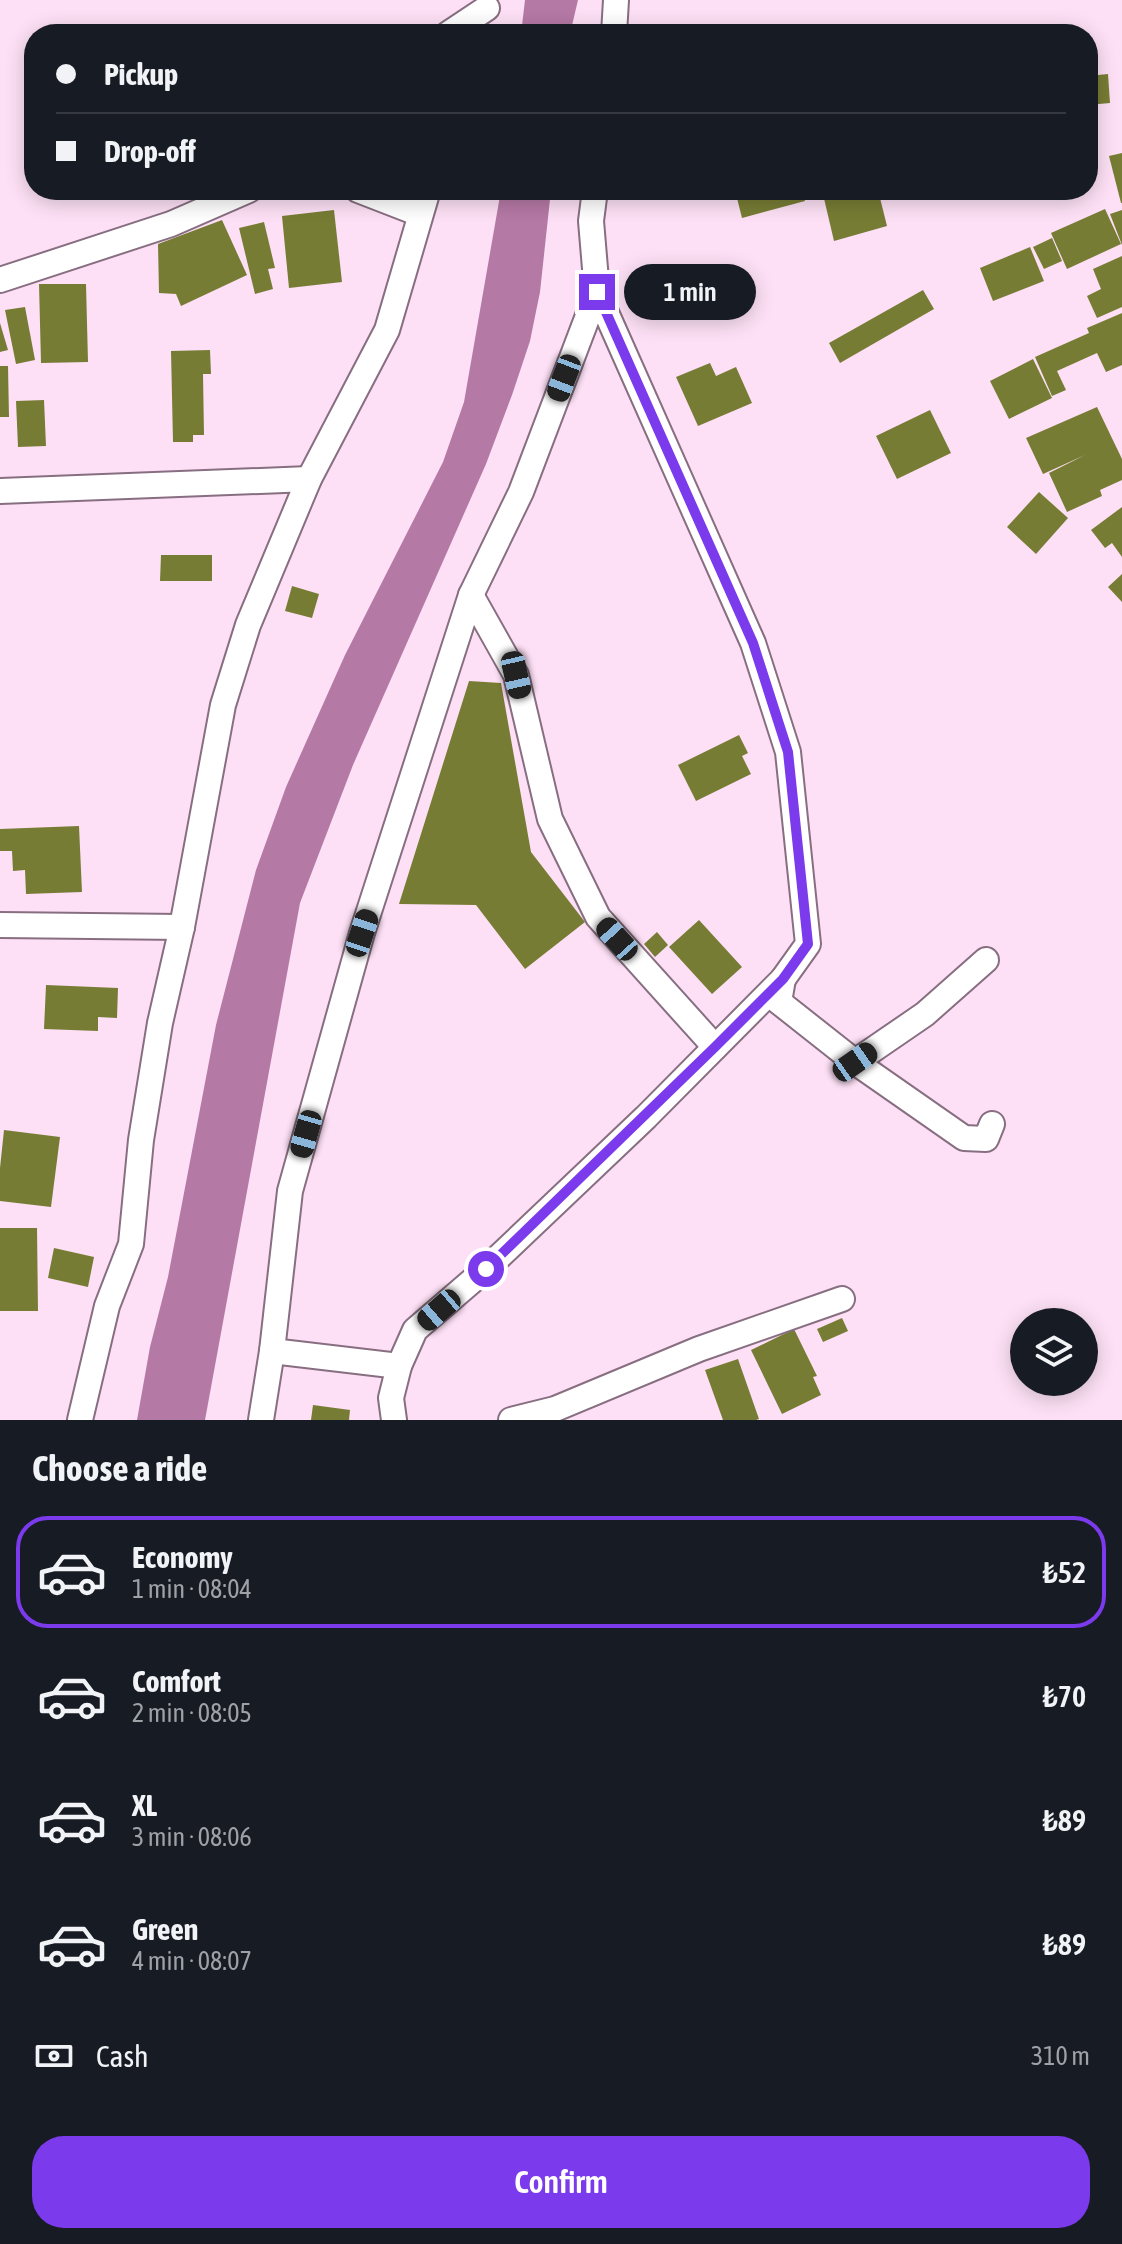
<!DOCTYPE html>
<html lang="en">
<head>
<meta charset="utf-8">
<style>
	body { margin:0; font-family:"Asap Condensed",sans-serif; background:#242831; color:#f1f3f6; height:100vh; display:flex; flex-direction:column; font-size:30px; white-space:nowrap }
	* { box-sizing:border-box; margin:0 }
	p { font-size:26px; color:#9ea1a6 }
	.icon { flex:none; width:44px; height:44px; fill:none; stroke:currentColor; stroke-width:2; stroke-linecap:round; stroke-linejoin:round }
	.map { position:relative; height:1420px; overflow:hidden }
	.side { display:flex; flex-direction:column; background:#171b24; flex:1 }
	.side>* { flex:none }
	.banner { position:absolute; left:24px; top:24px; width:1074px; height:176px; border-radius:32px; box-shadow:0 4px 20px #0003; display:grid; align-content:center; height:176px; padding:0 32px; background:#171b24 }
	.tools { position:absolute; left:1010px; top:1308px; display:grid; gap:16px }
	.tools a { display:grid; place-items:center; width:88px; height:88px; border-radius:50%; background:#171b24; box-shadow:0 4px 20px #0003; font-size:40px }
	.end { position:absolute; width:36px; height:36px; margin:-18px; border:10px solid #7c3aed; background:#fff; box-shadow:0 0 0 4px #fff }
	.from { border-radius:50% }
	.bubble { position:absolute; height:56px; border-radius:28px; background:#171b24; box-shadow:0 4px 20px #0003; font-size:26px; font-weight:600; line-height:56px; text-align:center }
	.car { position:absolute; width:24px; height:48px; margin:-24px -12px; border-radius:10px; box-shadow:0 0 6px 2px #0007; background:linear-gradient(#222 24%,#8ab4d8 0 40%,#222 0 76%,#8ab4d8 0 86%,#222 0) }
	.banner b { display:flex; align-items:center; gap:28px; height:76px; font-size:30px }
	.banner b+b { border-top:2px solid #363941 }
	.banner i { width:20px; height:20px; background:#f1f3f6 }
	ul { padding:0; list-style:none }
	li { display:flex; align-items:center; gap:24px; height:112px; margin:0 16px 12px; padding:0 16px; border:4px solid transparent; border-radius:32px }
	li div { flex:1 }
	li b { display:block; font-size:30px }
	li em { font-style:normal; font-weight:600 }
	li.current { border-color:#7c3aed }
	li>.icon { width:72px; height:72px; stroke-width:1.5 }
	h2 { padding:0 32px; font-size:36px; line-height:96px }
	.pay { display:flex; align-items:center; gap:20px; height:88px; padding:0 32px; font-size:30px }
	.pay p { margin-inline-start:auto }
	.primary-button { display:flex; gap:16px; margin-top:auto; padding:16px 32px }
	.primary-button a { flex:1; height:92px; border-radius:32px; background:#7c3aed; color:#fff; font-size:32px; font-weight:600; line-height:92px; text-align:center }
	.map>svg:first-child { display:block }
	.water { fill:#b579a6 }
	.building { fill:#777c34 }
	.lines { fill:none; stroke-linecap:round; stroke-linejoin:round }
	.street-casing { stroke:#876e80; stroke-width:28 }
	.street { stroke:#fff; stroke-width:24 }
	.route { stroke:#7c3aed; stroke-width:10 }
</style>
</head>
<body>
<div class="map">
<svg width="1122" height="1420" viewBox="0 0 1122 1420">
	<rect width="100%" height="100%" fill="#fde0f5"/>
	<g class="water">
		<path d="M 525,0 L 578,0 L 570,34 L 521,34 Z"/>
		<path d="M 501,190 L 551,190 L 540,292 L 530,341 L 512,395 L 486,464 L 353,765 L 300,903 L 205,1420 L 137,1420 L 150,1347 L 168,1277 L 216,1025 L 256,870 L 286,787 L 345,655 L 443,462 L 464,402 Z"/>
	</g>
	<g class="building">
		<path d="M 1108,74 L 1110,103 L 1088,105 L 1088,76 Z"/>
		<path d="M 1122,153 L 1122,203 L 1121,203 L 1109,156 Z"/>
		<path d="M 735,190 L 802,190 L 805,201 L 742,218 Z"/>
		<path d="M 822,190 L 878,190 L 887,226 L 834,241 Z"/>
		<path d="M 1105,209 L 1121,244 L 1067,269 L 1051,233 Z"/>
		<path d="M 334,210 L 342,282 L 289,288 L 282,216 Z"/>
		<path d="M 1122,210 L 1122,245 L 1110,214 Z"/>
		<path d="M 222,220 L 247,275 L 181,306 L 176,294 L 159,293 L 158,244 Z"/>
		<path d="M 264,222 L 275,268 L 268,269 L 273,289 L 255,294 L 239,228 Z"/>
		<path d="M 1052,238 L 1062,261 L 1044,269 L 1033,247 Z"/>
		<path d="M 1030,247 L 1044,281 L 993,301 L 980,268 Z"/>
		<path d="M 1122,256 L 1122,307 L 1097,318 L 1087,296 L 1101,289 L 1093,269 Z"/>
		<path d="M 39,284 L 86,284 L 88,362 L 41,363 Z"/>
		<path d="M 923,290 L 934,309 L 840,363 L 829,343 Z"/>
		<path d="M 25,307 L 35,360 L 16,364 L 5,310 Z"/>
		<path d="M 1122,313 L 1122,365 L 1106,372 L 1097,353 L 1057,371 L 1066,390 L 1052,396 L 1035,357 L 1089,333 L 1087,328 Z"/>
		<path d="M 0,323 L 8,350 L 0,352 Z"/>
		<path d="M 210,350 L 211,374 L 203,374 L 204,435 L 193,435 L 193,442 L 173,442 L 171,351 Z"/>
		<path d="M 1033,359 L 1052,398 L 1009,419 L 990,381 Z"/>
		<path d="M 710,363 L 716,376 L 736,367 L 752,403 L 698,426 L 676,377 Z"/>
		<path d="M 0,366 L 8,366 L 9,417 L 0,417 Z"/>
		<path d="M 44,400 L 46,446 L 18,447 L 16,401 Z"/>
		<path d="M 1097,407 L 1122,459 L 1122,480 L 1100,490 L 1102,496 L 1067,512 L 1049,473 L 1085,455 L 1043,474 L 1026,438 Z"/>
		<path d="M 930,410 L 951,453 L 897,479 L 876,436 Z"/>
		<path d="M 1039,492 L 1068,518 L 1036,554 L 1007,527 Z"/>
		<path d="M 1122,507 L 1122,557 L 1112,543 L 1105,548 L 1091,530 Z"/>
		<path d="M 161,555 L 212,555 L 212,581 L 160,581 Z"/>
		<path d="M 1122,574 L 1122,602 L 1108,587 Z"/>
		<path d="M 292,586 L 319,594 L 312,618 L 285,611 Z"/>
		<path d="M 469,681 L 501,683 L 531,852 L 585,922 L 525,969 L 476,905 L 399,904 Z"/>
		<path d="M 739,735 L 748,753 L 742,756 L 751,774 L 696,801 L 678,765 Z"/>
		<path d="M 79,826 L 82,892 L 26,894 L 25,870 L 13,871 L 12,851 L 0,851 L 0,829 Z"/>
		<path d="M 699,920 L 742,967 L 712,994 L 669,947 Z"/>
		<path d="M 657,932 L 668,945 L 655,957 L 644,944 Z"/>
		<path d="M 46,985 L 118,988 L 117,1018 L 98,1017 L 98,1031 L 44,1029 Z"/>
		<path d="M 4,1130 L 60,1137 L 51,1207 L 0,1201 L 0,1168 Z"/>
		<path d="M 0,1228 L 37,1228 L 38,1311 L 0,1311 Z"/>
		<path d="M 54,1248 L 94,1257 L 88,1287 L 48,1278 Z"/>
		<path d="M 842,1318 L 848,1331 L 823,1342 L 817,1329 Z"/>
		<path d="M 794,1329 L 817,1376 L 813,1377 L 821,1395 L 782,1414 L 751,1350 Z"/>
		<path d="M 738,1359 L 759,1419 L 756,1420 L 723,1420 L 705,1370 Z"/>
		<path d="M 313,1405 L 350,1410 L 349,1420 L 311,1420 Z"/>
	</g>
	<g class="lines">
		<defs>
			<g id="street">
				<path d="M 448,34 L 487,8"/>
				<path d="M 614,34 L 616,0"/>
				<path d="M 358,190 L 420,214"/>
				<path d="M 0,280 L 171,224 L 249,190"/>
				<path d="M 0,491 L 309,479"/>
				<path d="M 471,595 L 516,675 L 550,819 L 598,917 L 715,1047"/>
				<path d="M 0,925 L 182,927"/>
				<path d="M 783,979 L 779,1002 L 855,1062 L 964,1138 L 986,1139 L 992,1124"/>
				<path d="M 855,1062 L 925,1014 L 986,960"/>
				<path d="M 399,1366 L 272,1351 L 290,1191 L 362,933 L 471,595 L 521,492 L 597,292"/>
				<path d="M 80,1420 L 107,1306 L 131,1244 L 141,1140 L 160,1023 L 182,927 L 223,705 L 248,625 L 309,479 L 387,330 L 428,190"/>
				<path d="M 261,1420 L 272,1351"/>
				<path d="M 394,1420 L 391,1398 L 399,1366 L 415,1330 L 486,1269 L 646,1117 L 783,979 L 808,944 L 788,752 L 753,643 L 597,292 L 591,221 L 595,190"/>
				<path d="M 511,1420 L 555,1409 L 699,1349 L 842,1299"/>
			</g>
		</defs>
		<use href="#street" class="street-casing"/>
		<use href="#street" class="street"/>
	</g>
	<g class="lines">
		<path class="route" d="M 486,1269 L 715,1047 L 783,979 L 808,944 L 788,752 L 753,643 L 597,292"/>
	</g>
</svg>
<div class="tools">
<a><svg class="icon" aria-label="layers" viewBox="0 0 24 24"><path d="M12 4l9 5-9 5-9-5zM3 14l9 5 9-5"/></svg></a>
</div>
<i class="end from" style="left:486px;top:1269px"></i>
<i class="end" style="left:597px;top:292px"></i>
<div class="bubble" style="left:624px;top:264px;width:132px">1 min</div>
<i class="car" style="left:564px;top:378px;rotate:201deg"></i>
<i class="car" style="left:516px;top:675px;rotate:167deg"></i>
<i class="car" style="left:362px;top:933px;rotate:18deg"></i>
<i class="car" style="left:617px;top:939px;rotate:318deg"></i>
<i class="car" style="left:855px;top:1062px;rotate:55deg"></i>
<i class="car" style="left:306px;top:1134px;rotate:196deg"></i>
<i class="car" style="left:439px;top:1310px;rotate:229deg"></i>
<div class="banner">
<b><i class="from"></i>Pickup</b>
<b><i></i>Drop-off</b>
</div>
</div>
<section class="side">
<h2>Choose a ride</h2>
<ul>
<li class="current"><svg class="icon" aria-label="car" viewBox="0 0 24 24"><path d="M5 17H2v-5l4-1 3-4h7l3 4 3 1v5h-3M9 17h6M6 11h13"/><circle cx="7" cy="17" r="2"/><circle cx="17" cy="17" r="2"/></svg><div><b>Economy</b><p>1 min · 08:04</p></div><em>₺52</em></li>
<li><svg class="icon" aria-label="car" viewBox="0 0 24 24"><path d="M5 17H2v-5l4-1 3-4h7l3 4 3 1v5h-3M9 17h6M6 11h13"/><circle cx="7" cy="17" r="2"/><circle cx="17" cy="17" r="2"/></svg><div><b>Comfort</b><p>2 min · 08:05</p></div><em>₺70</em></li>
<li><svg class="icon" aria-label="car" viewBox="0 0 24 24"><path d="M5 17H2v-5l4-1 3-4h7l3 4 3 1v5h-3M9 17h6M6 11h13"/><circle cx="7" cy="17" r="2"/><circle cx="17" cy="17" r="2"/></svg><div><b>XL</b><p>3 min · 08:06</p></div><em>₺89</em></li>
<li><svg class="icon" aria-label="car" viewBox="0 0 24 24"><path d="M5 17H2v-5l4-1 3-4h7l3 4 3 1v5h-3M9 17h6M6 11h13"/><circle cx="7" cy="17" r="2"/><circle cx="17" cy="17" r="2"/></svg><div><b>Green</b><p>4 min · 08:07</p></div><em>₺89</em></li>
</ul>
<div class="pay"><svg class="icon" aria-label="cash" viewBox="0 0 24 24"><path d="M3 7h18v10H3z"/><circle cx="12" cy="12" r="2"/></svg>Cash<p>310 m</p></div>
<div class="primary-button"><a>Confirm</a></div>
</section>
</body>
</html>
